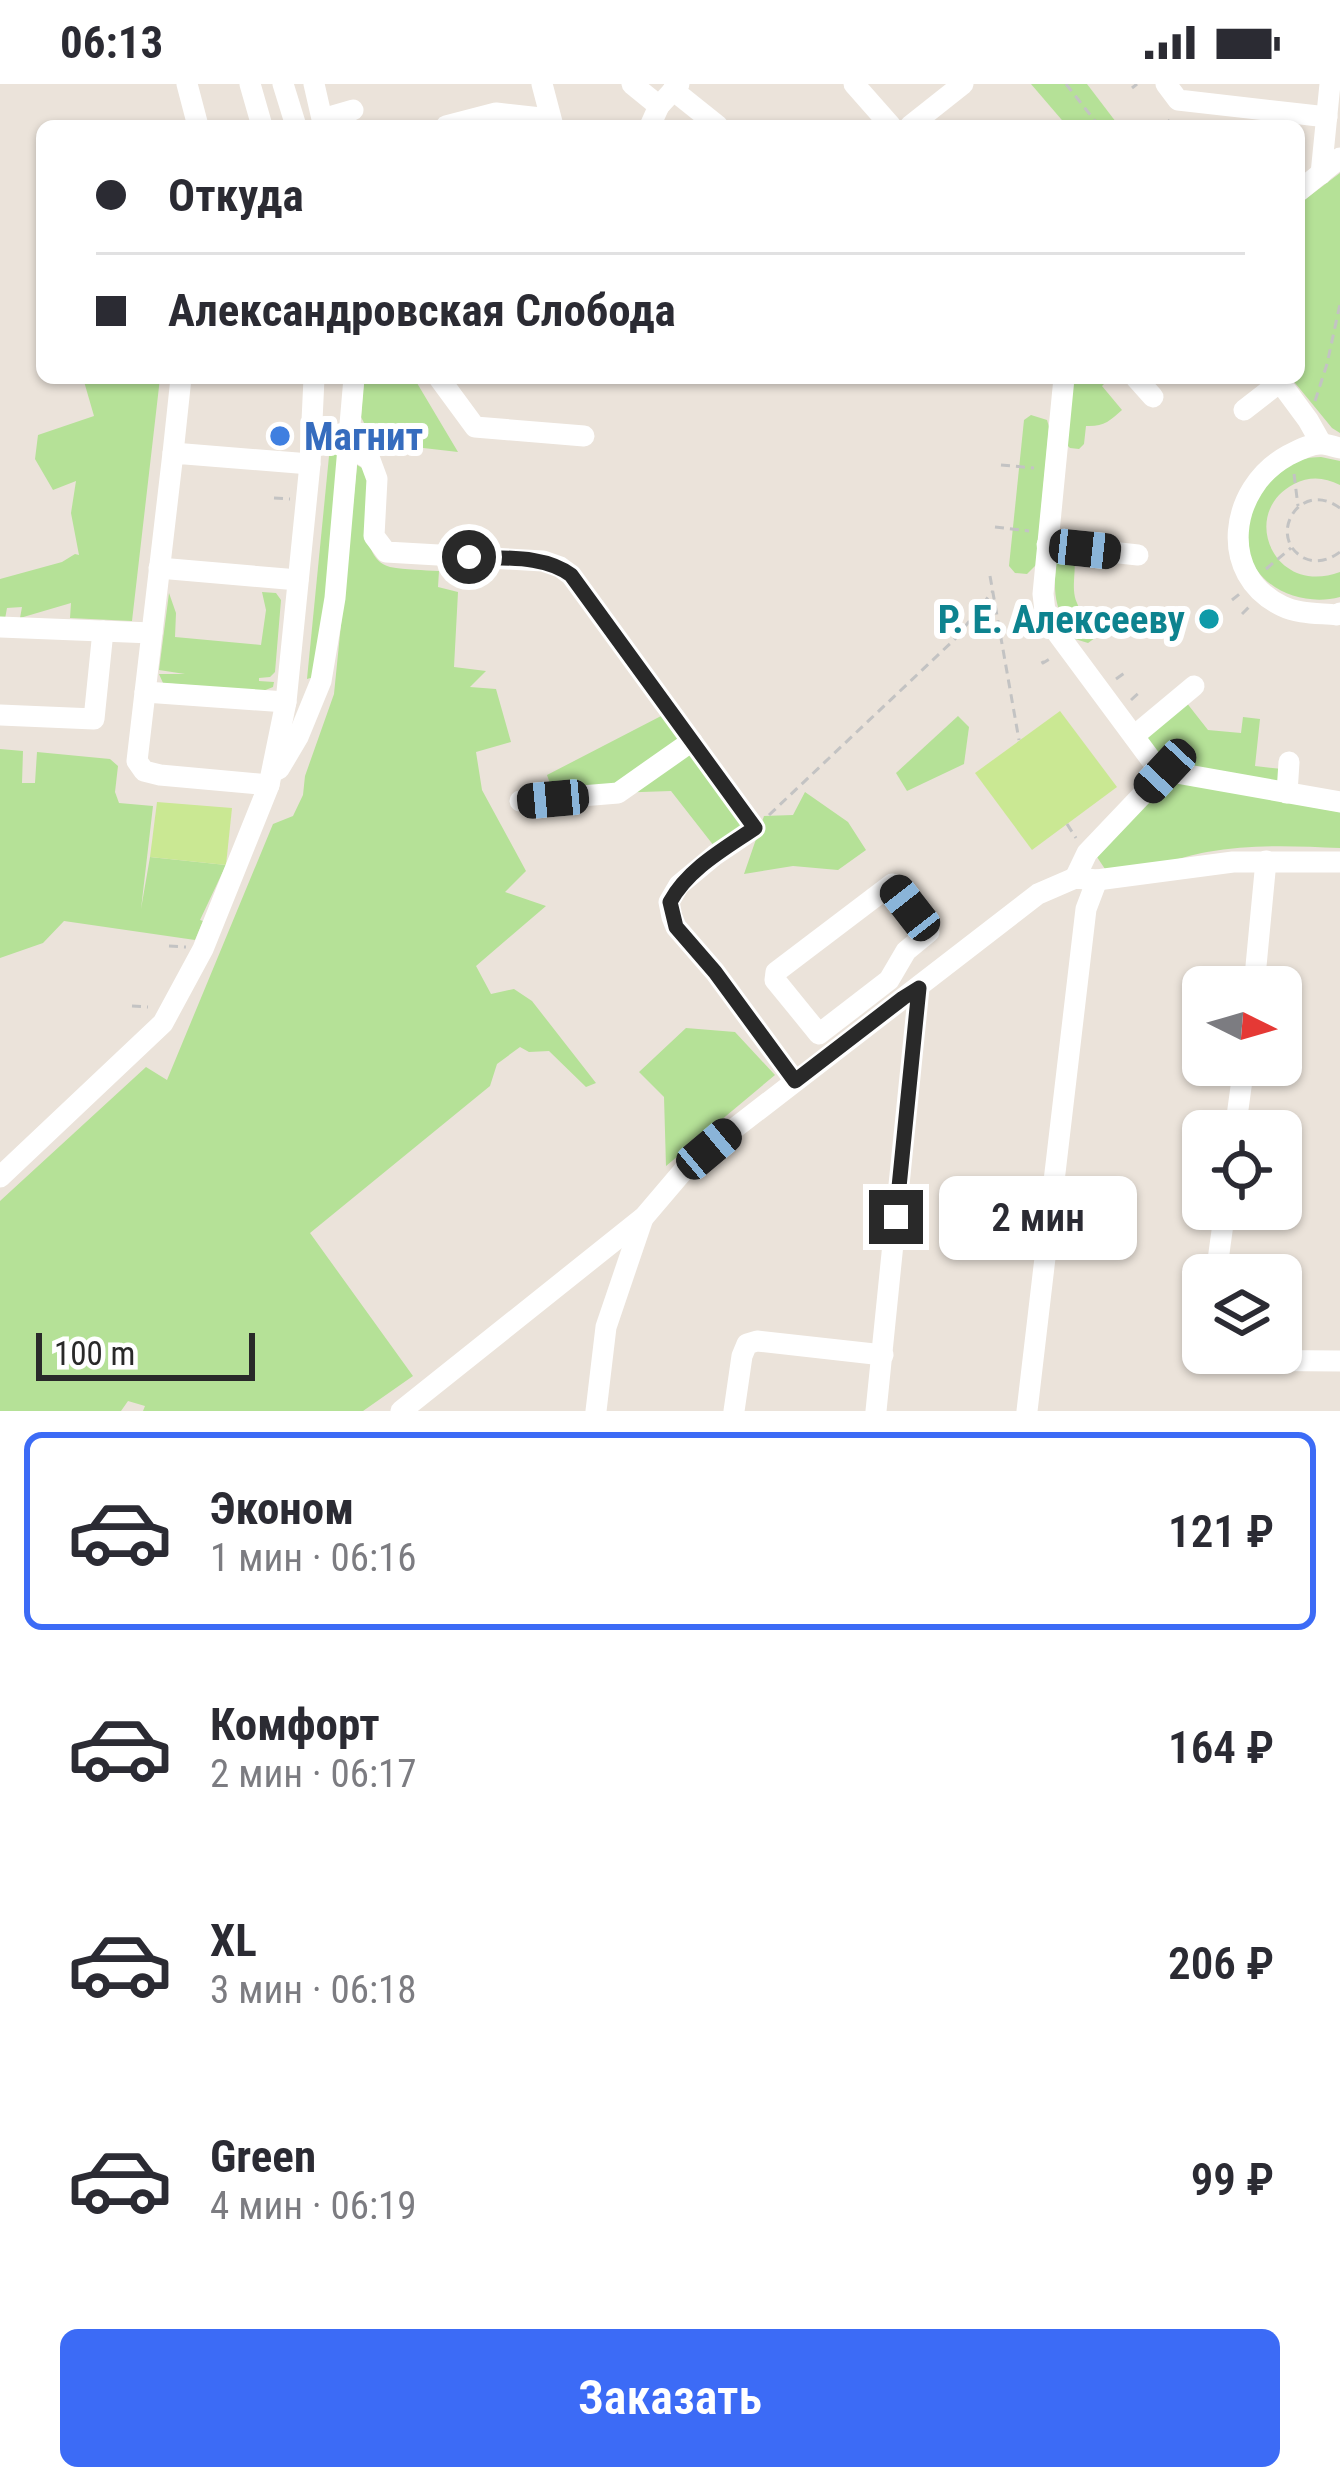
<!DOCTYPE html>
<html lang="ru">
<head>
<meta charset="utf-8">
<style>
	body { margin:0; font-family:"Roboto Condensed",sans-serif; background:#f2f2f3; color:#2b2b33; height:100vh; display:flex; flex-direction:column; font-size:45px; white-space:nowrap }
	* { box-sizing:border-box; margin:0 }
	p { font-size:39px; color:#7c7c81 }
	.icon { flex:none; width:66px; height:66px; fill:none; stroke:currentColor; stroke-width:2; stroke-linecap:round; stroke-linejoin:round }
	.map { position:relative; height:1327px; overflow:hidden }
	.drawer { display:flex; flex-direction:column; background:#fff; flex:1 }
	.drawer>* { flex:none }
	.banner { position:absolute; left:36px; top:36px; width:1269px; height:264px; border-radius:18px; box-shadow:0 3px 9px #0004; display:grid; align-content:center; height:264px; padding:0 60px; background:#fff }
	.needle { width:78px; rotate:95deg }
	.fabs { position:absolute; left:1182px; top:882px; display:grid; gap:24px }
	.fabs a { display:grid; place-items:center; width:120px; height:120px; border-radius:18px; background:#fff; box-shadow:0 3px 9px #0004; font-size:60px }
	.scale { position:absolute; left:36px; bottom:30px; width:219px; box-sizing:border-box; padding-left:12px; border:6px solid #292929; border-top:0; font-size:33px; line-height:42px; white-space:nowrap; color:#292929; -webkit-text-stroke:9px #fff; paint-order:stroke }
	.end { position:absolute; width:54px; height:54px; margin:-27px; border:15px solid #292929; background:#fff; box-shadow:0 0 0 6px #fff }
	.from { border-radius:50% }
	.bubble { position:absolute; height:84px; border-radius:18px; background:#fff; box-shadow:0 3px 9px #0004; font-size:39px; font-weight:600; line-height:84px; text-align:center }
	.car { position:absolute; width:36px; height:72px; margin:-36px -18px; border-radius:15px; box-shadow:0 0 9px 3px #0007; background:linear-gradient(#222 24%,#8ab4d8 0 40%,#222 0 76%,#8ab4d8 0 86%,#222 0) }
	.banner b { display:flex; align-items:center; gap:42px; height:114px; font-size:45px }
	.banner b+b { border-top:3px solid #e1e1e2 }
	.banner i { width:30px; height:30px; background:#2b2b33 }
	ul { padding:21px 0 0; list-style:none }
	li { display:flex; align-items:center; gap:36px; height:198px; margin:0 24px 18px; padding:0 36px; border:6px solid transparent; border-radius:18px }
	li div { flex:1 }
	li b { display:block; font-size:45px }
	li em { font-style:normal; font-weight:600 }
	li.on { border-color:#3c6bf6 }
	li>.icon { width:108px; height:108px; stroke-width:1.5 }
	.cta { display:flex; gap:24px; margin-top:auto; padding:24px 60px }
	.cta a { flex:1; height:138px; border-radius:18px; background:#3c6bf6; color:#fff; font-size:48px; font-weight:600; line-height:138px; text-align:center }
	.status { display:flex; justify-content:space-between; align-items:center; height:84px; padding:0 60px; background:#fff; direction:ltr }
	.status svg { height:33px; fill:currentColor }
	.map>svg:first-child { display:block }
	.green { fill:#b5e197 }
	.pitch { fill:#cae893 }
	.lines { fill:none; stroke-linecap:round; stroke-linejoin:round }
	.path { stroke:#c3c3c3; stroke-width:3; stroke-dasharray:9 6; stroke-linecap:butt }
	.minor { stroke:#fff; stroke-width:21 }
	.route { stroke:#292929; stroke-width:15 }
	.shop-dot { fill:#3f7fe0; stroke:#fff; stroke-width:4.5 }
	.culture-dot { fill:#0f9aa8; stroke:#fff; stroke-width:4.5 }
	.labels { text-anchor:middle; stroke-width:12; stroke-linejoin:round; paint-order:stroke }
	.shop-label { font-size:39px; font-weight:bold; fill:#366cbe; stroke:#fff; text-anchor:start }
	.culture-label { font-size:39px; font-weight:bold; fill:#0d838f; stroke:#fff; text-anchor:end }
</style>
</head>
<body>
<div class="status"><b>06:13</b><svg viewBox="0 0 49 12"><path d="M0 12V9h3v3zM5 12V6h3v6zM10 12V3h3v9zM15 12V0h3v12zM26 1h20v11H26zM47 4h2v5h-2z"/></svg></div>
<div class="map">
<svg width="1340" height="1327" viewBox="0 0 1340 1327">
	<rect width="100%" height="100%" fill="#ebe3da"/>
	<g class="green">
		<path d="M 1031,0 L 1087,0 L 1119,42 L 1067,42 Z"/>
		<path d="M 1340,89 L 1340,349 L 1332,344 L 1291,294 L 1299,294 L 1299,120 Z"/>
		<path d="M 83,294 L 160,294 L 132,537 L 70,534 L 71,519 L 20,534 L 22,523 L 7,524 L 5,535 L 0,535 L 0,495 L 62,478 L 75,470 L 79,471 L 71,429 L 76,397 L 53,406 L 35,375 L 38,351 L 94,332 Z"/>
		<path d="M 364,294 L 414,294 L 458,368 L 406,362 L 376,362 L 361,333 Z"/>
		<path d="M 1073,294 L 1110,294 L 1102,302 L 1122,326 C 1110,337 1103,343 1086,342 L 1084,360 L 1079,365 L 1070,364 L 1064,358 Z"/>
		<path d="M 1031,331 L 1047,336 L 1049,343 L 1036,481 L 1027,490 L 1015,489 L 1009,482 L 1024,336 Z"/>
		<path d="M 330,362 L 342,363 L 317,592 L 307,595 Z"/>
		<path d="M 1321,373 L 1340,377 L 1340,401 C 1324,393 1310,392 1294,400 C 1238,429 1274,513 1340,488 L 1340,513 C 1294,525 1239,495 1247,442 C 1248,434 1248,422 1252,415 C 1256,408 1267,401 1272,396 C 1291,379 1296,374 1321,373 Z"/>
		<path d="M 357,381 L 369,388 C 368,415 357,475 390,483 C 406,486 423,486 439,487 L 438,503 L 458,508 L 454,583 L 486,587 L 470,603 L 496,605 L 511,658 L 476,668 L 482,706 L 526,787 L 505,808 L 546,822 L 476,882 L 491,910 L 514,905 L 532,917 L 596,999 L 586,1003 L 549,967 L 529,968 L 520,963 L 497,980 L 490,1002 L 310,1149 L 413,1292 L 363,1327 L 143,1327 L 145,1322 L 128,1317 L 121,1327 L 0,1327 L 0,1117 L 146,983 L 167,996 L 273,740 L 293,732 L 303,711 L 305,692 L 334,610 Z"/>
		<path d="M 1073,469 C 1078,485 1070,503 1077,519 C 1082,533 1094,538 1095,554 L 1088,559 L 1075,555 C 1053,523 1053,509 1057,471 Z"/>
		<path d="M 262,508 L 276,509 L 281,516 L 275,588 L 270,593 L 259,594 L 259,597 L 274,598 L 273,603 L 263,607 L 163,599 L 159,590 L 185,590 L 159,586 L 169,509 L 176,529 L 175,553 L 261,561 L 266,526 Z"/>
		<path d="M 1186,618 L 1208,646 L 1241,649 L 1243,633 L 1260,635 L 1255,682 L 1282,685 L 1278,697 C 1240,691 1173,689 1147,659 L 1148,649 Z"/>
		<path d="M 663,631 L 746,741 L 714,762 L 671,707 L 554,711 L 547,691 Z"/>
		<path d="M 958,632 L 969,643 L 964,680 L 907,707 L 896,689 Z"/>
		<path d="M 0,665 L 23,667 L 22,699 L 35,699 L 37,668 L 110,675 L 118,682 L 115,708 L 119,719 L 153,722 L 141,825 L 150,773 L 226,781 L 200,836 L 203,837 L 195,856 L 64,837 L 43,859 L 0,874 Z"/>
		<path d="M 1171,694 L 1190,701 L 1340,728 L 1340,764 C 1295,762 1252,760 1207,768 C 1175,774 1138,790 1105,785 L 1097,773 Z"/>
		<path d="M 805,708 L 848,738 L 866,766 L 838,786 L 793,782 L 744,790 L 764,732 L 793,731 Z"/>
		<path d="M 686,944 L 735,948 L 775,991 L 666,1082 L 664,1013 L 639,988 Z"/>
	</g>
	<g class="pitch">
		<path d="M 1060,627 L 1117,703 L 1032,766 L 975,689 Z"/>
		<path d="M 157,718 L 232,724 L 226,781 L 150,773 Z"/>
	</g>
	<g class="lines">
		<g class="path">
			<path d="M 1066,0 L 1099,42"/>
			<path d="M 1132,4 L 1137,0"/>
			<path d="M 1163,42 L 1172,34"/>
			<path d="M 1315,317 L 1327,280 L 1340,220"/>
			<path d="M 1001,381 L 1034,384"/>
			<path d="M 1294,390 L 1298,422"/>
			<path d="M 274,414 L 290,415"/>
			<path d="M 1340,424 C 1299,394 1266,454 1304,474 C 1317,480 1329,476 1340,468"/>
			<path d="M 995,443 L 1029,447"/>
			<path d="M 1266,485 L 1291,464"/>
			<path d="M 990,492 L 1019,656"/>
			<path d="M 1232,516 L 1242,508"/>
			<path d="M 1242,530 L 1250,522"/>
			<path d="M 1042,577 L 1043,579 L 1051,574"/>
			<path d="M 1116,595 L 1126,588"/>
			<path d="M 1131,616 L 1141,607"/>
			<path d="M 769,731 L 956,554 L 993,507"/>
			<path d="M 1067,740 L 1076,754"/>
			<path d="M 169,862 L 186,863"/>
			<path d="M 132,922 L 148,923"/>
		</g>
		<g class="minor">
			<path d="M 187,0 L 198,42"/>
			<path d="M 250,0 L 262,42"/>
			<path d="M 283,0 L 296,42"/>
			<path d="M 314,0 L 322,35 L 353,26"/>
			<path d="M 542,0 L 553,42"/>
			<path d="M 632,0 L 659,22"/>
			<path d="M 854,0 L 891,42"/>
			<path d="M 1166,0 L 1178,16 L 1327,33"/>
			<path d="M 673,6 L 718,42"/>
			<path d="M 446,42 L 496,29 L 550,35"/>
			<path d="M 650,42 L 659,22 L 679,0"/>
			<path d="M 910,42 L 963,0"/>
			<path d="M 1321,90 L 1330,0"/>
			<path d="M 1299,107 L 1340,74"/>
			<path d="M 439,294 L 475,343 L 584,352"/>
			<path d="M 1064,294 L 1043,510 L 1045,527 L 1055,546 L 1155,681 L 1165,687 L 1340,718"/>
			<path d="M 1136,294 L 1153,313"/>
			<path d="M 1277,294 L 1308,336 L 1321,359"/>
			<path d="M 1244,326 L 1280,298"/>
			<path d="M 348,362 L 370,376 L 377,395 L 374,452 L 386,468 L 543,477 L 560,483 L 571,491 L 755,744 L 715,771 L 679,801 L 669,818 L 672,833 L 676,843 L 715,888 L 795,997"/>
			<path d="M 1340,364 C 1334,363 1328,360 1322,360 C 1311,359 1297,367 1287,372 C 1229,404 1217,491 1282,522 C 1298,530 1319,529 1337,531 L 1340,529"/>
			<path d="M 173,369 L 181,294"/>
			<path d="M 1047,461 L 1138,471"/>
			<path d="M 159,484 L 298,496"/>
			<path d="M 0,543 L 152,549"/>
			<path d="M 145,608 L 286,618"/>
			<path d="M 0,631 L 94,635 L 103,547"/>
			<path d="M 1134,652 L 1194,602"/>
			<path d="M 279,685 L 298,653 L 321,597 L 335,514 L 354,294"/>
			<path d="M 269,701 L 160,691 L 144,687 L 137,677 L 173,369 L 310,380"/>
			<path d="M 1287,709 L 1289,678"/>
			<path d="M 520,717 L 618,709 L 692,657"/>
			<path d="M 1075,794 L 1087,769 L 1165,687"/>
			<path d="M 892,800 L 929,848 L 906,867 L 889,896 L 819,950 L 775,896 L 776,888 Z"/>
			<path d="M 1254,903 L 1266,777"/>
			<path d="M 1235,1047 L 1244,981"/>
			<path d="M 0,1093 L 163,939 L 203,865 L 269,701 L 286,618 L 310,380 L 314,294"/>
			<path d="M 1216,1191 L 1225,1125"/>
			<path d="M 1212,1269 L 1214,1273 L 1223,1276 L 1340,1277"/>
			<path d="M 401,1327 L 644,1133 L 684,1086 L 735,1044 L 1038,810 L 1075,794 L 1097,796 L 1233,778 L 1340,778"/>
			<path d="M 596,1327 L 606,1243 L 643,1134"/>
			<path d="M 734,1327 L 742,1272 L 747,1260 L 757,1257 L 883,1271"/>
			<path d="M 876,1327 L 919,904"/>
			<path d="M 1027,1327 L 1086,825 L 1097,796"/>
		</g>
	</g>
	<g class="lines">
		<path class="route" d="M 469,473 C 502,475 543,470 571,491 L 755,744 C 724,765 688,785 670,818 L 676,843 L 715,888 L 795,997 L 903,914 L 919,904 L 896,1133"/>
	</g>
	<circle class="shop-dot" cx="280" cy="352" r="12"/>
	<circle class="culture-dot" cx="1209" cy="535" r="12"/>
	<g class="labels">
		<g class="shop-label">
			<text x="304" y="366">Магнит</text>
		</g>
		<g class="culture-label">
			<text x="1185" y="549">Р. Е. Алексееву</text>
		</g>
	</g>
</svg>
<div class="fabs">
<a><svg class="needle" viewBox="-14 -14 28 28"><path d="M0-13l5 13h-10z" fill="#e53935"/><path d="M0 13l5-13h-10z" fill="#7c7c81"/></svg></a>
<a><svg class="icon" aria-label="locate" viewBox="0 0 24 24"><circle cx="12" cy="12" r="6"/><path d="M12 2v4M12 18v4M2 12h4M18 12h4"/></svg></a>
<a><svg class="icon" aria-label="layers" viewBox="0 0 24 24"><path d="M12 4l9 5-9 5-9-5zM3 14l9 5 9-5"/></svg></a>
</div>
<div class="scale">100 m</div>
<i class="end from" style="left:469px;top:473px"></i>
<i class="end" style="left:896px;top:1133px"></i>
<div class="bubble" style="left:939px;top:1092px;width:198px">2 мин</div>
<i class="car" style="left:1085px;top:465px;rotate:96deg"></i>
<i class="car" style="left:1165px;top:687px;rotate:223deg"></i>
<i class="car" style="left:553px;top:715px;rotate:265deg"></i>
<i class="car" style="left:910px;top:824px;rotate:322deg"></i>
<i class="car" style="left:709px;top:1065px;rotate:50deg"></i>
<div class="banner">
<b><i class="from"></i>Откуда</b>
<b><i></i>Александровская Слобода</b>
</div>
</div>
<section class="drawer">
<ul>
<li class="on"><svg class="icon" aria-label="car" viewBox="0 0 24 24"><path d="M5 17H2v-5l4-1 3-4h7l3 4 3 1v5h-3M9 17h6M6 11h13"/><circle cx="7" cy="17" r="2"/><circle cx="17" cy="17" r="2"/></svg><div><b>Эконом</b><p>1 мин · 06:16</p></div><em>121 ₽</em></li>
<li><svg class="icon" aria-label="car" viewBox="0 0 24 24"><path d="M5 17H2v-5l4-1 3-4h7l3 4 3 1v5h-3M9 17h6M6 11h13"/><circle cx="7" cy="17" r="2"/><circle cx="17" cy="17" r="2"/></svg><div><b>Комфорт</b><p>2 мин · 06:17</p></div><em>164 ₽</em></li>
<li><svg class="icon" aria-label="car" viewBox="0 0 24 24"><path d="M5 17H2v-5l4-1 3-4h7l3 4 3 1v5h-3M9 17h6M6 11h13"/><circle cx="7" cy="17" r="2"/><circle cx="17" cy="17" r="2"/></svg><div><b>XL</b><p>3 мин · 06:18</p></div><em>206 ₽</em></li>
<li><svg class="icon" aria-label="car" viewBox="0 0 24 24"><path d="M5 17H2v-5l4-1 3-4h7l3 4 3 1v5h-3M9 17h6M6 11h13"/><circle cx="7" cy="17" r="2"/><circle cx="17" cy="17" r="2"/></svg><div><b>Green</b><p>4 мин · 06:19</p></div><em>99 ₽</em></li>
</ul>
<div class="cta"><a>Заказать</a></div>
</section>
</body>
</html>
